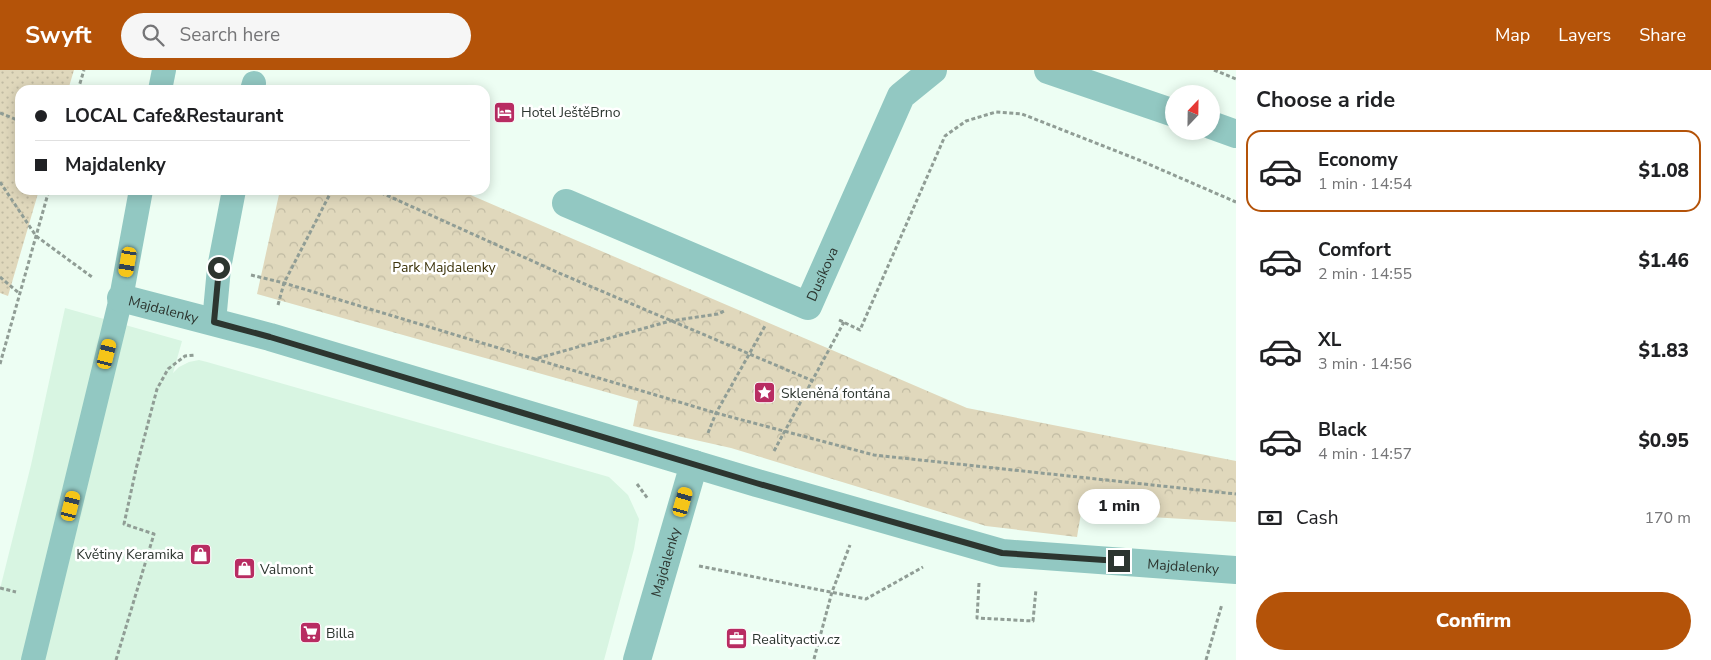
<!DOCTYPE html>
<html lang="en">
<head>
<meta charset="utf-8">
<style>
	body { margin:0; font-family:"Nunito Sans",sans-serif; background:#f6f6f6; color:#202124; height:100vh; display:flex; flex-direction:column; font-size:19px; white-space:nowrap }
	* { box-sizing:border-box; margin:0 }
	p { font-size:16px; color:#757577 }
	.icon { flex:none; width:28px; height:28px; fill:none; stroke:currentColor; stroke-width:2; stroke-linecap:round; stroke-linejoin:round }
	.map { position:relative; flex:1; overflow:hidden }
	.drawer { display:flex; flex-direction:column; background:#fff; width:475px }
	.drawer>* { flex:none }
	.top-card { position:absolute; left:15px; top:15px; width:475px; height:110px; border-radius:15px; box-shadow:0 2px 12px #0003; display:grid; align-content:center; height:110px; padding:0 20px; background:#fff }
	.needle { width:32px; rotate:22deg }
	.buttons { position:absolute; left:1165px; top:15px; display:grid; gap:10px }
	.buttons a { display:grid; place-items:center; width:55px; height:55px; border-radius:50%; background:#fff; box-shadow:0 2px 12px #0003; font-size:25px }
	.end { position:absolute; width:22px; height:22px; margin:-11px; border:6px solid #2c352f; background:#fff; box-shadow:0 0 0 2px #fff }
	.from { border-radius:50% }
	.bubble { position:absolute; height:35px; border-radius:18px; background:#fff; box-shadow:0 2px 12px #0003; font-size:16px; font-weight:800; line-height:35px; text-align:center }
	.car { position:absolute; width:15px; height:30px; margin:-15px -8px; border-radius:6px; box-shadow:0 0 4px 1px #0007; background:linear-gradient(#f5c518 24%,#345 0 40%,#f5c518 0 76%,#345 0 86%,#f5c518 0) }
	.top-card b { display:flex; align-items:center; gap:18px; height:48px; font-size:19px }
	.top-card b+b { border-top:1px solid #e0e0e0 }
	.top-card i { width:12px; height:12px; background:#202124 }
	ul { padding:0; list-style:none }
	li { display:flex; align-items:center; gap:15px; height:82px; margin:0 10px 8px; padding:0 10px; border:2px solid transparent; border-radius:15px }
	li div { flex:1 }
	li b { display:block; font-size:19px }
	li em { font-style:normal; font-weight:800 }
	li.selected { border-color:#b45309 }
	li>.icon { width:45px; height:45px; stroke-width:1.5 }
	h2 { padding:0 20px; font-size:22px; line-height:60px }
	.pay { display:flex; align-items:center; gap:12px; height:55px; padding:0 20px; font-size:19px }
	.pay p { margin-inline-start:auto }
	.action { display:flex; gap:10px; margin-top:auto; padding:10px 20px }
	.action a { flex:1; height:58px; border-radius:30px; background:#b45309; color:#fff; font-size:20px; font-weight:800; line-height:58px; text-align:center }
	header { display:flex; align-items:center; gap:30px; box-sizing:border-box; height:70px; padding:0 25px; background:#b45309; color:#fff }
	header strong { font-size:24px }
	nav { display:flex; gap:28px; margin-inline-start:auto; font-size:18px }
	.search { width:350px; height:45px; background:#f6f6f6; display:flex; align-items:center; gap:12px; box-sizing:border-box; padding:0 18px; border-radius:28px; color:#757577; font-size:19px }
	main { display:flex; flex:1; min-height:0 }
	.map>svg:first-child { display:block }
	.built { fill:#d8f5e2 }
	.grass { fill:url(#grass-dots) }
	.park { fill:url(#park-crowns) }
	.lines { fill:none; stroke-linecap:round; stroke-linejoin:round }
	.path { stroke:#909d95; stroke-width:3; stroke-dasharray:4 2.5; stroke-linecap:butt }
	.service { stroke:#92c8c2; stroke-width:24 }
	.minor { stroke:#92c8c2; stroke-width:28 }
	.route { stroke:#2c352f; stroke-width:6 }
	.labels { text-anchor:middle; stroke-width:5; stroke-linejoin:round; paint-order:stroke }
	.poi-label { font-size:14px; fill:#2c352f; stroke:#fff; text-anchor:start }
	.park-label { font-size:14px; fill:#3c330b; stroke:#fff }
	.street-label { font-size:14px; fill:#2c352f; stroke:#fff }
</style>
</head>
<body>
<header>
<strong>Swyft</strong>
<div class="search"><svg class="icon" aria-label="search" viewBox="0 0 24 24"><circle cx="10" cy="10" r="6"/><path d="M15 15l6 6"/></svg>Search here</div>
<nav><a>Map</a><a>Layers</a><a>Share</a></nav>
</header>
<main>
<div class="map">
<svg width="1236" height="590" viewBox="0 0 1236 590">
	<defs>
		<pattern id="grass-dots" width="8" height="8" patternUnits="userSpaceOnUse" patternTransform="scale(1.25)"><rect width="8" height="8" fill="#e0d8bc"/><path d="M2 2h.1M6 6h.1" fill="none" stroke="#c0baa2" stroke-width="1.8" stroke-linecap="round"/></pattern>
		<pattern id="park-crowns" width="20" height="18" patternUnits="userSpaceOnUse" patternTransform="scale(1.25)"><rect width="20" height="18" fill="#e0d8bc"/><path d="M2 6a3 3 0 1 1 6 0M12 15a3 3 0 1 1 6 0" fill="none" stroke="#c0baa2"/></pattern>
	</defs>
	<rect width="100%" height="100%" fill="#edfef3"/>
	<path class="built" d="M 65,238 L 182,271 L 173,303 L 179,297 L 189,292 L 199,290 L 207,292 L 609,407 L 628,425 L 639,449 L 634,479 L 604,590 L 0,590 L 0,519 L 31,395 Z"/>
	<path class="grass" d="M 0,0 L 74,0 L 68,20 L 20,20 L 20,120 L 39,120 L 8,226 L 0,223 Z"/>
	<path class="park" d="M 280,120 L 459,120 L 967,338 L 1236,391 L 1236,452 L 1081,443 L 1077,467 L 986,456 L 731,378 L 633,356 L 638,331 L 257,224 Z"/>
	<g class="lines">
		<g class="path">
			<path d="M 1214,0 L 1236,9"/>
			<path d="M 78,20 L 84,0"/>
			<path d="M 0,43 L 20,51"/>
			<path d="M 0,112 L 36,166 L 92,207"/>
			<path d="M 375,120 L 559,203 L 813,311"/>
			<path d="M 251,205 L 284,213 L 535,289 L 670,251 L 718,244 L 726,240"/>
			<path d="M 0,207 L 20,224"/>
			<path d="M 278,235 L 284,213 L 332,120"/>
			<path d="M 839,250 L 860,260 L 945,66 L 966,51 L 996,42 L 1022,44 L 1139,90 L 1236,132"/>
			<path d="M 535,289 L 716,343 L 874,385 L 1236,424"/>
			<path d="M 0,294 L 49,120"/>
			<path d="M 708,363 L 716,343 L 765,256"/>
			<path d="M 774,381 L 844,252"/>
			<path d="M 637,414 L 648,429"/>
			<path d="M 699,496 L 866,529 L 923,497"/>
			<path d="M 979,513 L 977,548 L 1033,551 L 1036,519"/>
			<path d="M 0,518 L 16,522"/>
			<path d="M 814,589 L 832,522 L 850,475"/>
			<path d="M 116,590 L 154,464 L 124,454 L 136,399 L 157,319 L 168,299 L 185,286 L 196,285"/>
			<path d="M 1206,590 L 1222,534"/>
		</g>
		<g class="service">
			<path d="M 160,20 L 164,0"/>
			<path d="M 252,20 L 254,13"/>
			<path d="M 214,252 L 219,198 L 234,120"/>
			<path d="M 33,590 L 121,228 L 141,120"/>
		</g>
		<g class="minor">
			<path d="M 1048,0 L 1174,43"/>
			<path d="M 1211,55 L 1236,64"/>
			<path id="s1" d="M 566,133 L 808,236 L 901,26 L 933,0"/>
			<path id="s2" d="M 121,228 L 270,267 L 757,413 L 1002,483 L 1236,500"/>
			<path id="s3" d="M 637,590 L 694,394"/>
		</g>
	</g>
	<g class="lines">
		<path class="route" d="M 219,198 L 214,252 L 270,267 L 756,413 L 1002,483 L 1119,491"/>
	</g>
	<defs>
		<symbol id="hotel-square" viewBox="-11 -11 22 22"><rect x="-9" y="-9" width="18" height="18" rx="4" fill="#b82c62" stroke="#fff"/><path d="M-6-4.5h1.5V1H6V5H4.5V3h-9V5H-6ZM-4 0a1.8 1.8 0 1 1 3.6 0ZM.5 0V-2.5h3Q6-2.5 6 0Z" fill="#fff"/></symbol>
		<symbol id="sight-square" viewBox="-11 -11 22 22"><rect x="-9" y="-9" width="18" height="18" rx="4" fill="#b82c62" stroke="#fff"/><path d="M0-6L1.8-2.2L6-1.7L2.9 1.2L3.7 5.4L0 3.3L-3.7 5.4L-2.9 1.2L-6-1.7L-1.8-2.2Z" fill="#fff"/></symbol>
		<symbol id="shop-square" viewBox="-11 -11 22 22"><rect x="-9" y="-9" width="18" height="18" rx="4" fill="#b82c62" stroke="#fff"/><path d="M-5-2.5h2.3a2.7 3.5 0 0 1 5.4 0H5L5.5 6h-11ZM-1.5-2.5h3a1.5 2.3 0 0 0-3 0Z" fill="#fff"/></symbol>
		<symbol id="supermarket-square" viewBox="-11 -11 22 22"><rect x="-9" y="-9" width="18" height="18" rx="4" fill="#b82c62" stroke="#fff"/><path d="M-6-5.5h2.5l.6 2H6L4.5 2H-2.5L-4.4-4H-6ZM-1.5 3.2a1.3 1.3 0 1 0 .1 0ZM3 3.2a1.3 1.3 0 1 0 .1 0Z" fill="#fff"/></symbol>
		<symbol id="office-square" viewBox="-11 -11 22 22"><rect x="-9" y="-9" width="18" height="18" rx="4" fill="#b82c62" stroke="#fff"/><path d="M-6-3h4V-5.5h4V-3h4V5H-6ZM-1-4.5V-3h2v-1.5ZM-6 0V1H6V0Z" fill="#fff"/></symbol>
	</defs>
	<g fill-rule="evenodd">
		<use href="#hotel-square" x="492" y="30" width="25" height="25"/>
		<use href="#sight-square" x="752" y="310" width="25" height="25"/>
		<use href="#shop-square" x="188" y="472" width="25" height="25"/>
		<use href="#shop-square" x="232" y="486" width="25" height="25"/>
		<use href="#supermarket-square" x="298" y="550" width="25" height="25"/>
		<use href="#office-square" x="724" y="556" width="25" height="25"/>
	</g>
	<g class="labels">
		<g class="poi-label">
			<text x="521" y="47">Hotel JeštěBrno</text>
			<text x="781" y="328">Skleněná fontána</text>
			<text x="184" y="489" text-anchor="end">Květiny Keramika</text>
			<text x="260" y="504">Valmont</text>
			<text x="326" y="568">Billa</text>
			<text x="752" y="574">Realityactiv.cz</text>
		</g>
		<g class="park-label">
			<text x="444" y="202">Park Majdalenky</text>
		</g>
		<g class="street-label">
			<text dy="5" stroke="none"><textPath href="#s1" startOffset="298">Dusíkova</textPath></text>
			<text dy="5" stroke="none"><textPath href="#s2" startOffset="44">Majdalenky</textPath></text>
			<text dy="5" stroke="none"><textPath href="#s3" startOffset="102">Majdalenky</textPath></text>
			<text dy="5" stroke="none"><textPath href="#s2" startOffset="1099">Majdalenky</textPath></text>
		</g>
	</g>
</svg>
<div class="buttons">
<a><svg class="needle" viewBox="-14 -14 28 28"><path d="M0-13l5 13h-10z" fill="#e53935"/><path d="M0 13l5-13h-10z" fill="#757577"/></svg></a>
</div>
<i class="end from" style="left:219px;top:198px"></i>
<i class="end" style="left:1119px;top:491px"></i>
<div class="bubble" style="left:1078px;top:419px;width:82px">1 min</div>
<i class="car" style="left:128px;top:192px;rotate:190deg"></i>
<i class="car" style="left:107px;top:284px;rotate:14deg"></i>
<i class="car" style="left:683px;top:432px;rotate:16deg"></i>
<i class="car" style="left:71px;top:436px;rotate:14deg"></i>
<div class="top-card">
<b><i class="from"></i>LOCAL Cafe&amp;Restaurant</b>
<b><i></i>Majdalenky</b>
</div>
</div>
<section class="drawer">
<h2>Choose a ride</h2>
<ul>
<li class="selected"><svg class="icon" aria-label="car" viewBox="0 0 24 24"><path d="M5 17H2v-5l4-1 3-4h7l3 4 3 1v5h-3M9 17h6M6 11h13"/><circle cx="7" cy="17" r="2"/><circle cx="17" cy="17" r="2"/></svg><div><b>Economy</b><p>1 min · 14:54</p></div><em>$1.08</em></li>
<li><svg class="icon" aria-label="car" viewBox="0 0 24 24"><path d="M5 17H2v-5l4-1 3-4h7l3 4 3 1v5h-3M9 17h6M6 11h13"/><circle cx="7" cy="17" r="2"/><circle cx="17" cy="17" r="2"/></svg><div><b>Comfort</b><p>2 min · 14:55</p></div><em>$1.46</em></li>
<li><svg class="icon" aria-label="car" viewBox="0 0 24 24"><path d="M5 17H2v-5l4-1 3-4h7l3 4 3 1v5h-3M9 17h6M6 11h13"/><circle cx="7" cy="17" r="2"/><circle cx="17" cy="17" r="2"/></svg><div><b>XL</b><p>3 min · 14:56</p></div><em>$1.83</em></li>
<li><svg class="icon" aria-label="car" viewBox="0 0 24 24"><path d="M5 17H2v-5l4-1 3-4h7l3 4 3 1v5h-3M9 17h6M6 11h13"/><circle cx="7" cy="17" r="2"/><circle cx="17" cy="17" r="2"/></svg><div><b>Black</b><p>4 min · 14:57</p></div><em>$0.95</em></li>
</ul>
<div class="pay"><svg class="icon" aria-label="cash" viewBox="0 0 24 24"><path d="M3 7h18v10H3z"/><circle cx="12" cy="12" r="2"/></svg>Cash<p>170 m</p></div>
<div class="action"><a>Confirm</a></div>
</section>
</main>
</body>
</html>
